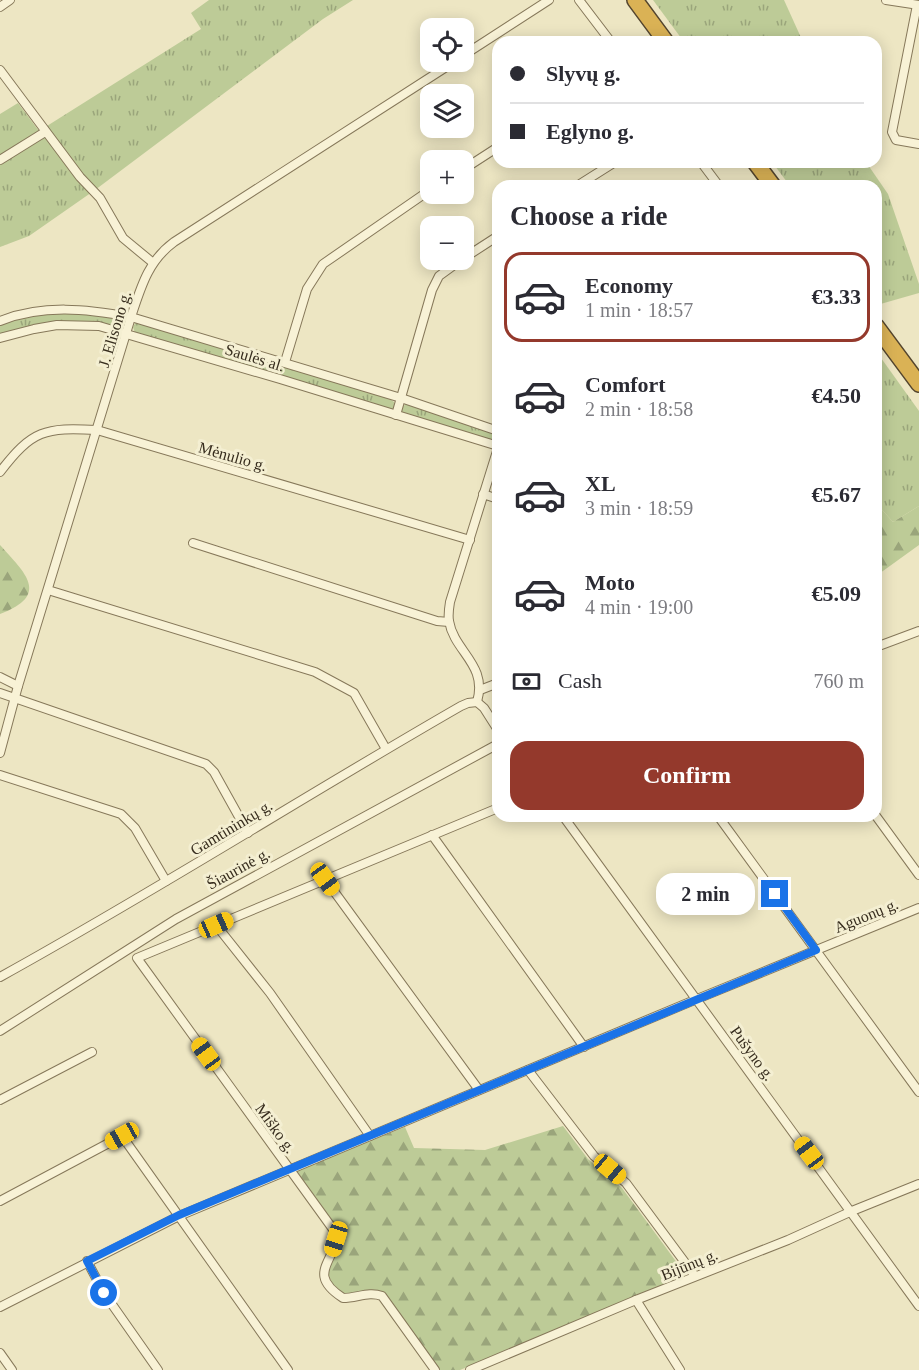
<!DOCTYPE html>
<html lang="en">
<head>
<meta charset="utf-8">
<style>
	body { margin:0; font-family:"Times New Roman",serif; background:#f2f2f3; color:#2b2b33; height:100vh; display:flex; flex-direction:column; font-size:22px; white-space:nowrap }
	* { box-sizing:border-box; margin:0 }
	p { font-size:20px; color:#7c7c81 }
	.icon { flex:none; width:33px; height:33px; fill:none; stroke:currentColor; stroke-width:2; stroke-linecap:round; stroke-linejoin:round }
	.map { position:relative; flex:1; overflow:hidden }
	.drawer { position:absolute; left:492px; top:180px; width:390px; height:642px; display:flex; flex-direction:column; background:#fff; border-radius:18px; box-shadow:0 3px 15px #0003 }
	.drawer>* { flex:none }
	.guide { position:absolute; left:492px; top:36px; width:390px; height:132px; border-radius:18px; box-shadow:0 3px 15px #0003; display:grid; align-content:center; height:132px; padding:0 18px; background:#fff }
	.tools { position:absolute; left:420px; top:18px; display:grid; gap:12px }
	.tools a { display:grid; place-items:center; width:54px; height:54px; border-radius:12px; background:#fff; box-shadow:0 3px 15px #0003; font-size:30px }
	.end { position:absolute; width:27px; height:27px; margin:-14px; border:8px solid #1a73e8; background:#fff; box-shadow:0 0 0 3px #fff }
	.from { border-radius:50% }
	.bubble { position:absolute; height:42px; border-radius:18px; background:#fff; box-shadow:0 3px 15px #0003; font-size:20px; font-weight:700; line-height:42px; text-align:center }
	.car { position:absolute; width:18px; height:36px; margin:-18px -9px; border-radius:8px; box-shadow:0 0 4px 2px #0007; background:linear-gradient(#f5c518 24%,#345 0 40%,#f5c518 0 76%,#345 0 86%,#f5c518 0) }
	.guide b { display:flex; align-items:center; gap:21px; height:57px; font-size:22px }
	.guide b+b { border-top:2px solid #e1e1e2 }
	.guide i { width:15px; height:15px; background:#2b2b33 }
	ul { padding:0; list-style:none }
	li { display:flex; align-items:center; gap:18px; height:90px; margin:0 12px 9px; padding:0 6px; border:3px solid transparent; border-radius:18px }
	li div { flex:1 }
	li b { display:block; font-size:22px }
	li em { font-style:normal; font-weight:700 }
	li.current { border-color:#94392c }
	li>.icon { width:54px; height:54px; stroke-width:1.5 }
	h2 { padding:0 18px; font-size:27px; line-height:72px }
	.pay { display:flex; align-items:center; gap:15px; height:66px; padding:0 18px; font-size:22px }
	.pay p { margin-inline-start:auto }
	.cta { display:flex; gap:12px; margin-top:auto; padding:12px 18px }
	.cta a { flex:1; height:69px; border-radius:18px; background:#94392c; color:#fff; font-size:24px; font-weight:700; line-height:69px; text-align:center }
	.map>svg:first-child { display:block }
	.grass { fill:url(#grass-tufts) }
	.forest { fill:url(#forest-firs) }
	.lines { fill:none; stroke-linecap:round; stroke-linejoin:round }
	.street-casing { stroke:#86785a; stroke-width:10 }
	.highway-casing { stroke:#54452e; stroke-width:18 }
	.street { stroke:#f8f2d6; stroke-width:8 }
	.highway { stroke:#dab255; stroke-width:15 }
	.route { stroke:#1a73e8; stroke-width:8 }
	.labels { text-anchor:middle; stroke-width:6; stroke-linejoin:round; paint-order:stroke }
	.street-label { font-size:16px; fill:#372d1e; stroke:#f4efd2 }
</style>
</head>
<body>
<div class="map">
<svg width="919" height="1370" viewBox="0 0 919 1370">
	<defs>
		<pattern id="grass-tufts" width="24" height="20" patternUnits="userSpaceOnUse" patternTransform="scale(1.5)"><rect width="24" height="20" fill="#bdcb97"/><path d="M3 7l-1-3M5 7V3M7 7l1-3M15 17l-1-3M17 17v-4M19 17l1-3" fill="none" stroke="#9aa57b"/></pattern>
		<pattern id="forest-firs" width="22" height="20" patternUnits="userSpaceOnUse" patternTransform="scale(1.5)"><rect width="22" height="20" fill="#bdcb97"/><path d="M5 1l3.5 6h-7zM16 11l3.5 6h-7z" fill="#9aa57b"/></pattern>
	</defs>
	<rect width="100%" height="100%" fill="#ede6c3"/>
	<g class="grass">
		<path d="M 209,0 L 353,0 L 323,19 L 95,190 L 29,236 L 0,247 L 0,114 L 18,103 L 39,131 L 201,29 L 191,13 Z"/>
		<path d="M 653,0 L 784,0 L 803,42 L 684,42 Z"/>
		<path d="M 772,162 L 866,162 L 888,194 L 919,284 L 919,293 L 877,305 L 876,303 L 876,186 L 790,186 Z"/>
		<path d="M 79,312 L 124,319 L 125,325 L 120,328 C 73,317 46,325 0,336 L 0,323 L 33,315 Z"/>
		<path d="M 136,322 L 390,399 L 394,402 L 394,408 L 391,410 L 135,333 L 133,327 Z"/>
		<path d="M 876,351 L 919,411 L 919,506 L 893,522 L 876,503 Z"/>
		<path d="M 406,404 L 494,432 L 496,437 L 490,441 L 404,416 L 401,408 Z"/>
	</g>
	<g class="forest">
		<path d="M 876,503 L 893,522 L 919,506 L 919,545 L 876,576 Z"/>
		<path d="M 0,545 C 25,573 51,595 0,614 Z"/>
		<path d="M 563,1126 L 588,1159 L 622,1188 L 686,1275 L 460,1370 L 440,1370 L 382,1291 C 356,1285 338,1311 327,1269 L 335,1251 L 339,1230 L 296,1170 L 405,1127 L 414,1148 L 485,1150 Z"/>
	</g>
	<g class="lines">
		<defs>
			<g id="street">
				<path d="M 579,0 L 611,42"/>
				<path d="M 886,0 L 919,5"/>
				<path d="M 917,5 L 892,132 L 896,140 L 919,144"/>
				<path d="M 0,7 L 10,0"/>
				<path d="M 464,55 L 549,0"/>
				<path d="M 0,70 L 80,177 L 100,198 L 123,238 L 152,262"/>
				<path d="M 0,160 L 45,132"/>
				<path d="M 701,162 L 719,186"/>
				<path d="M 464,169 L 498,147"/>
				<path d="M 577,186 L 615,162"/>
				<path d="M 464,258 L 498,236"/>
				<path d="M 0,321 C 43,304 87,309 131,317 L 401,398 L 498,431"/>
				<path d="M 0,338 L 34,329 L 57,325 L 99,326 L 280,379 L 498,446"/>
				<path d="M 285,362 L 307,289 L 323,264 L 430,190"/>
				<path d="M 396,415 L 432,290 L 439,276 L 461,260"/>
				<path d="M 0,472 C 32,430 45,427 97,430 L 470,540"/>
				<path d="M 483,494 L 498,499"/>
				<path d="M 193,543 L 437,621 L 449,622"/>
				<path d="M 48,590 L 315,672 L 354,693 L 386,749"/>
				<path d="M 876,647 L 919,631"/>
				<path d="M 0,677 L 18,686"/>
				<path d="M 480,690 L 498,683"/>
				<path d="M 0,693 L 206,764 L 214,772 L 248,833"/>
				<path d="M 477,702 C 488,664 454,652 449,621 C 448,615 449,608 450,602 L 498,448"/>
				<path d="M 477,702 L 484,708 L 498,730"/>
				<path d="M 0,753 L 18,686 L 131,317 C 141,287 148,261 174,242 L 454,62"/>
				<path d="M 0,775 L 121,814 L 135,828 L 166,881"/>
				<path d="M 563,816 L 919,1306"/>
				<path d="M 718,816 L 919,1092"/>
				<path d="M 876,816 L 919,875"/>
				<path d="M 432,835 L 584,1047"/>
				<path d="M 325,879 L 479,1090"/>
				<path d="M 216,925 L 270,993 L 370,1136"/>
				<path d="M 0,977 C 156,891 306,795 461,706 L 468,703 L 477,702"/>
				<path d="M 0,1031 L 176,919 L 498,744"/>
				<path d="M 528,1070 L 594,1156 L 626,1183 L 695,1276"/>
				<path d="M 0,1100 L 92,1052"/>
				<path d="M 0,1201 L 122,1136 L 288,1370"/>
				<path d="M 87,1261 L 104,1293 L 158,1370"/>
				<path d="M 636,1300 L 680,1370"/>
				<path d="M 0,1307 L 179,1216 L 697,999 L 919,908"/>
				<path d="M 0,1353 L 12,1370"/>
				<path d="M 435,1370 L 382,1296 C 369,1291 357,1298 343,1298 C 303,1272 340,1260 335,1232 L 137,958 L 498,808"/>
				<path d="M 470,1370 L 636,1300 L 788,1240 L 852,1211 L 919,1184"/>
			</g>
			<g id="highway">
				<path d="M 635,0 L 666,42"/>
				<path d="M 755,162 L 773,186"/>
				<path d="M 876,326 L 919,384"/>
			</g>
		</defs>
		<use href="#street" class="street-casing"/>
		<use href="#highway" class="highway-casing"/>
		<use href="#street" class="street"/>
		<use href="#highway" class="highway"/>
	</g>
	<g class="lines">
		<path class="route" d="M 104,1293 L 87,1261 L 179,1215 L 816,950 L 775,894"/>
	</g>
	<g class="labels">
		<g class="street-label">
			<text transform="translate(114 329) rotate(-73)" y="6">J. Elisono g.</text>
			<text transform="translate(255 357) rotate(17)" y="6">Saulės al.</text>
			<text transform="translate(233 456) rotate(16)" y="6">Mėnulio g.</text>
			<text transform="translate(231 827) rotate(-31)" y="6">Gamtininkų g.</text>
			<text transform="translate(238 868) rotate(-29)" y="6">Šiaurinė g.</text>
			<text transform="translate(866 915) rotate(-22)" y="6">Aguonų g.</text>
			<text transform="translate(753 1053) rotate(54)" y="6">Pušyno g.</text>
			<text transform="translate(276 1128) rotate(54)" y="6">Miško g.</text>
			<text transform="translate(689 1264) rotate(-22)" y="6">Bijūnų g.</text>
		</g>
	</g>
</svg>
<div class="tools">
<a><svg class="icon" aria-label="locate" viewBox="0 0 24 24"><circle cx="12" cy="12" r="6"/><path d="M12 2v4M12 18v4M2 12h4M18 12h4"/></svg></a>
<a><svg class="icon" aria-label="layers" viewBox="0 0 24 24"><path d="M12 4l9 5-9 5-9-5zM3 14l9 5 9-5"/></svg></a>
<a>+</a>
<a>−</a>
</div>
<i class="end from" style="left:104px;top:1293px"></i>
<i class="end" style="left:775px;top:894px"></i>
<div class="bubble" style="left:656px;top:873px;width:99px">2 min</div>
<i class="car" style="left:325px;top:879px;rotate:144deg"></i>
<i class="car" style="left:216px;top:925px;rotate:66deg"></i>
<i class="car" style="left:206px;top:1054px;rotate:324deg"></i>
<i class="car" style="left:122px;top:1136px;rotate:241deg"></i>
<i class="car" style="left:809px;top:1153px;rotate:323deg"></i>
<i class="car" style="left:610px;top:1169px;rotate:130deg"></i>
<i class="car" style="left:336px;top:1239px;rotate:197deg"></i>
<div class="guide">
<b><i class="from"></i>Slyvų g.</b>
<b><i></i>Eglyno g.</b>
</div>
<section class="drawer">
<h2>Choose a ride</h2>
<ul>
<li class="current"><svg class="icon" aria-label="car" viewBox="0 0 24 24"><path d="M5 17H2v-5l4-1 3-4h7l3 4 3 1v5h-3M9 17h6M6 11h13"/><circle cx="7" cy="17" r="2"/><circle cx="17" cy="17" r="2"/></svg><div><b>Economy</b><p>1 min · 18:57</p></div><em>€3.33</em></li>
<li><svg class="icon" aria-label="car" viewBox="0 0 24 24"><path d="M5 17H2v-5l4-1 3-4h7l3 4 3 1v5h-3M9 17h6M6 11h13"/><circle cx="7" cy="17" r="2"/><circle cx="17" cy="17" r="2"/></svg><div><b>Comfort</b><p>2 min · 18:58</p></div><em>€4.50</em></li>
<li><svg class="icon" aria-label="car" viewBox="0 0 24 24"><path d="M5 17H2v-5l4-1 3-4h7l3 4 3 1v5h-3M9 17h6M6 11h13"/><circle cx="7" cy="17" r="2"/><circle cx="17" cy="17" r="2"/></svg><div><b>XL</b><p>3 min · 18:59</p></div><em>€5.67</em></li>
<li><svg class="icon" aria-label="car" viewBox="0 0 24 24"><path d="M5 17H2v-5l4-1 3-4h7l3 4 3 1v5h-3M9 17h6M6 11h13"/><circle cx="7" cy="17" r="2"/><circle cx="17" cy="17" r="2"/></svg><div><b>Moto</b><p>4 min · 19:00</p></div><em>€5.09</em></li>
</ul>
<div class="pay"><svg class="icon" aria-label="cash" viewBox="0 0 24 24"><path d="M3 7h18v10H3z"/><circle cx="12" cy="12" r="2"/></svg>Cash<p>760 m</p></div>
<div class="cta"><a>Confirm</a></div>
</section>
</div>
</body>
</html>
